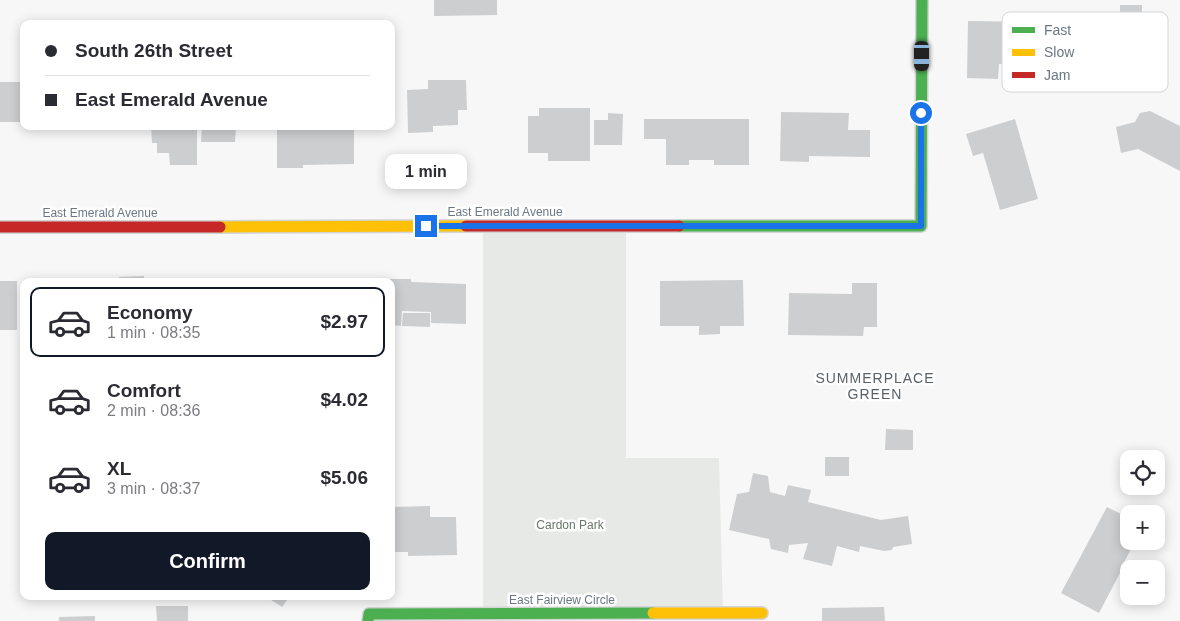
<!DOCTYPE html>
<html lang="en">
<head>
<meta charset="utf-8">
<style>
	body { margin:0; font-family:Helvetica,sans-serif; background:#f7f7f7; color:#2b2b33; height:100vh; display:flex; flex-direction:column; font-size:19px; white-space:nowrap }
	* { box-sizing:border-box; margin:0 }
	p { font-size:16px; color:#7c7c81 }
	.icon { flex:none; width:28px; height:28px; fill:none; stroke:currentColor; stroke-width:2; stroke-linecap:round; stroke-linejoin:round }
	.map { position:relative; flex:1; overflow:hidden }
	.sheet { position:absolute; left:20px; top:278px; width:375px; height:322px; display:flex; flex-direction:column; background:#fff; border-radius:10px; box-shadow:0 2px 12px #0003 }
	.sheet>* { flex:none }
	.top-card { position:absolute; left:20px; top:20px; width:375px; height:110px; border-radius:10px; box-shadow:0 2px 12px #0003; display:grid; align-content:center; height:110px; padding:0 25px; background:#fff }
	.controls { position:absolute; left:1120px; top:450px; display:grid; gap:10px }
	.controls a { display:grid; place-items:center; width:45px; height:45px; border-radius:10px; background:#fff; box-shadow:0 2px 12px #0003; font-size:25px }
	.end { position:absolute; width:22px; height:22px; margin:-11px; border:6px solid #1a73e8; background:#fff; box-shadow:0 0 0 2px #fff }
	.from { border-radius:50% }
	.bubble { position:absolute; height:35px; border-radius:10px; background:#fff; box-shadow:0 2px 12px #0003; font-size:16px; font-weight:800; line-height:35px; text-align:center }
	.car { position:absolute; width:15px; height:30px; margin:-15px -8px; border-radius:6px; box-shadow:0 0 4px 1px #0007; background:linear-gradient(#222 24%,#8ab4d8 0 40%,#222 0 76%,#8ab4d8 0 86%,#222 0) }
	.top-card b { display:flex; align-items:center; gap:18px; height:48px; font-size:19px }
	.top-card b+b { border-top:1px solid #e1e1e2 }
	.top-card i { width:12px; height:12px; background:#2b2b33 }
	ul { padding:9px 0 0; list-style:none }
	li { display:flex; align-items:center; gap:15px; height:70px; margin:0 10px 8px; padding:0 15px; border:2px solid transparent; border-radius:10px }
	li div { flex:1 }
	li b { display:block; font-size:19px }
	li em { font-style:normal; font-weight:800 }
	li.on { border-color:#111827 }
	li>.icon { width:45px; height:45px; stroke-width:1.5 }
	.cta { display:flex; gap:10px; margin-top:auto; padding:10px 25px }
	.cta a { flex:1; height:58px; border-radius:10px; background:#111827; color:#fff; font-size:20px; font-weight:800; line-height:58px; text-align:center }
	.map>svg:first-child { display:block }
	.green { fill:#e6e9e5 }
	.building { fill:#cdcecf }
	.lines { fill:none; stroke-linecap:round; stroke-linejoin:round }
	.fast-casing { stroke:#d3d4d4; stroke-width:14 }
	.slow-casing { stroke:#d3d4d4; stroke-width:14 }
	.jam-casing { stroke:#d3d4d4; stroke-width:14 }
	.fast { stroke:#4caf50; stroke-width:11 }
	.slow { stroke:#ffc107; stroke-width:11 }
	.jam { stroke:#c62828; stroke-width:11 }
	.route { stroke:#1a73e8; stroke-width:6 }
	.labels { text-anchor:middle; stroke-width:5; stroke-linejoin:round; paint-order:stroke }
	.street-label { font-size:12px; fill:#6b7883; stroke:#fff }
	.park-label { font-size:12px; fill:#677665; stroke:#fff }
	.neighbourhood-label { font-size:14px; letter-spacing:1px; fill:#586169; stroke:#fff }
	.key { fill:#fff; stroke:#d3d6da; stroke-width:1 }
	.key-label { font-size:14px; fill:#6b7883 }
</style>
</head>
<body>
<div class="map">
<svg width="1180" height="621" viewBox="0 0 1180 621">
	<rect width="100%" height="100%" fill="#f7f7f7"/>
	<path class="green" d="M 483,226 L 626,226 L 626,458 L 719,458 L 723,613 L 483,614 Z"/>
	<g class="building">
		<path d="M 434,0 L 497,0 L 497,15 L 434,16 Z"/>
		<rect x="1120" y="5" width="22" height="24"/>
		<path d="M 968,21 L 1033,22 L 1032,65 L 999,64 L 998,79 L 967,78 Z"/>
		<path d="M 428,80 L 466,80 L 467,110 L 458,110 L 458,125 L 433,126 L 433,132 L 408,133 L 407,90 L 428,89 Z"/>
		<rect x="0" y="82" width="24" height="40"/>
		<path d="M 539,108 L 590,108 L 590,161 L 548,161 L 548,153 L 528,153 L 528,116 L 539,116 Z"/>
		<path d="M 1150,111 L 1180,126 L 1180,171 L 1138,149 L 1121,153 L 1116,127 L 1135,122 L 1140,113 Z"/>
		<path d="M 781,112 L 849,113 L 848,130 L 870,130 L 870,157 L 809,156 L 809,162 L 780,161 Z"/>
		<path d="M 608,113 L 623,114 L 622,145 L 594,145 L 594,120 L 608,120 Z"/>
		<path d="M 644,119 L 749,119 L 749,165 L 714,165 L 714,160 L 689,160 L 689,165 L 666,165 L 666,139 L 644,139 Z"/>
		<path d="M 1015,119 L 1038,199 L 1000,210 L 983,153 L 973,156 L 966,134 Z"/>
		<path d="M 151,126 L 197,126 L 197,165 L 170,165 L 169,153 L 157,153 L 157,143 L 152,143 Z"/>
		<path d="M 202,126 L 236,126 L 235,142 L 201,142 Z"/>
		<path d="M 277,126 L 354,126 L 354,164 L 303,165 L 303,168 L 277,168 Z"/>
		<path d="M 144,276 L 144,281 L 119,281 L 119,277 Z"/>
		<path d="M 388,279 L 411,279 L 411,282 L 466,284 L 466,324 L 431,323 L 431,312 L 402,311 L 401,326 L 391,325 L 391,281 L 388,281 Z"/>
		<path d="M 743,280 L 744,326 L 720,326 L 720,334 L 699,335 L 699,326 L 660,326 L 660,281 Z"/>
		<rect x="0" y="281" width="17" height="49"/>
		<path d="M 852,283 L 877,283 L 877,327 L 864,327 L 863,336 L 788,335 L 789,293 L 852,294 Z"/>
		<path d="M 403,313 L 430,313 L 430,327 L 402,326 Z"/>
		<path d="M 886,429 L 913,430 L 913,450 L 885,450 Z"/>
		<rect x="825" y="457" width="24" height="19"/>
		<path d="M 753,473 L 768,476 L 770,492 L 785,496 L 788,485 L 811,490 L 808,502 L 881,520 L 908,516 L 912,544 L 893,547 L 892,550 L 884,551 L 860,546 L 859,552 L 837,546 L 832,566 L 803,559 L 808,543 L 789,545 L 788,553 L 771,549 L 769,539 L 729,530 L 737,494 L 749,492 Z"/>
		<path d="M 430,506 L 430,517 L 456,517 L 457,555 L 408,556 L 408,552 L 391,552 L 391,507 Z"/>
		<path d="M 1107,507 L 1129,518 L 1129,541 L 1130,541 L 1127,547 L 1131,549 L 1121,568 L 1122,569 L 1099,613 L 1061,593 Z"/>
		<path d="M 265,596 L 290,596 L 282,607 Z"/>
		<path d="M 156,606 L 188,606 L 188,621 L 157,621 Z"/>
		<path d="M 884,607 L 885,621 L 822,621 L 822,608 Z"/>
		<path d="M 95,616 L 95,621 L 59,621 L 59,617 Z"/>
	</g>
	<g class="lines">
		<defs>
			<g id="fast">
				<path d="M 679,226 L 921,226 L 922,0"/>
				<path d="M 368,621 L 369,614 L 653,613"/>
			</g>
			<g id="slow">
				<path d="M 220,227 L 466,226"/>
				<path d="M 653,613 L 762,613"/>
			</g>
			<g id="jam">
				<path d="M 466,226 L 679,226"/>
				<path d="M 0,227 L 220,227"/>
			</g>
		</defs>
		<use href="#fast" class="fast-casing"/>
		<use href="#slow" class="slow-casing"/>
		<use href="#jam" class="jam-casing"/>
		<use href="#fast" class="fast"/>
		<use href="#slow" class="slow"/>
		<use href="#jam" class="jam"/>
	</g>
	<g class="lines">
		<path class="route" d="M 426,226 L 921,226 L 921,113"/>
	</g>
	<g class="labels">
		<g class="street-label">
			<text x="505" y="216">East Emerald Avenue</text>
			<text x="100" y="217">East Emerald Avenue</text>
			<text x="562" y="604">East Fairview Circle</text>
		</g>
		<g class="park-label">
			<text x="570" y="529">Cardon Park</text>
		</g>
		<g class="neighbourhood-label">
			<text x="875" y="383">SUMMERPLACE<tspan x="875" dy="16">GREEN</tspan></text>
		</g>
	</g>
	<rect x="1002" y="12" width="166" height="80" rx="8" class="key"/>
	<rect x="1012" y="27" width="23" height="6" fill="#4caf50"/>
	<rect x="1012" y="49" width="23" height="7" fill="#ffc107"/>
	<rect x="1012" y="72" width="23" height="6" fill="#c62828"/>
	<g class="key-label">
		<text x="1044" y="35">Fast</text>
		<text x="1044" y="57">Slow</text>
		<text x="1044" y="80">Jam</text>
	</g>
</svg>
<div class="controls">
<a><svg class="icon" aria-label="locate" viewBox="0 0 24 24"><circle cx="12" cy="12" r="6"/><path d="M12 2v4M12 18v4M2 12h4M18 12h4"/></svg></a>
<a>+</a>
<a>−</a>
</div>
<i class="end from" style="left:921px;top:113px"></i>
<i class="end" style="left:426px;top:226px"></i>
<div class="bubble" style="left:385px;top:154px;width:82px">1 min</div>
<i class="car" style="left:922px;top:56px;rotate:180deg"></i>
<div class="top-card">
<b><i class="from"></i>South 26th Street</b>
<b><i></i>East Emerald Avenue</b>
</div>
<section class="sheet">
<ul>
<li class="on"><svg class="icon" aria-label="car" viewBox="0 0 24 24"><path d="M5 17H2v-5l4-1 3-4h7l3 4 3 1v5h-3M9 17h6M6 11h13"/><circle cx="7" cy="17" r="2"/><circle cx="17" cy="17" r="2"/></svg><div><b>Economy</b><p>1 min · 08:35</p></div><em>$2.97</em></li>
<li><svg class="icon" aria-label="car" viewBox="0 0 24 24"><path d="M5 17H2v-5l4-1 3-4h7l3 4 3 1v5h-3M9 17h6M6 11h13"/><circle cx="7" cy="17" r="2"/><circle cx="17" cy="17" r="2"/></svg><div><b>Comfort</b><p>2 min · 08:36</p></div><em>$4.02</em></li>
<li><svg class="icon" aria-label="car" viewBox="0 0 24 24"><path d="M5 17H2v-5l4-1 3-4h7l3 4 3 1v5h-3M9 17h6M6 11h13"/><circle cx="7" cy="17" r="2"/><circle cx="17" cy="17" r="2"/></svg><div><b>XL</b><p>3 min · 08:37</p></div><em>$5.06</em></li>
</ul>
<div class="cta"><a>Confirm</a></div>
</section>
</div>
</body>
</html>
